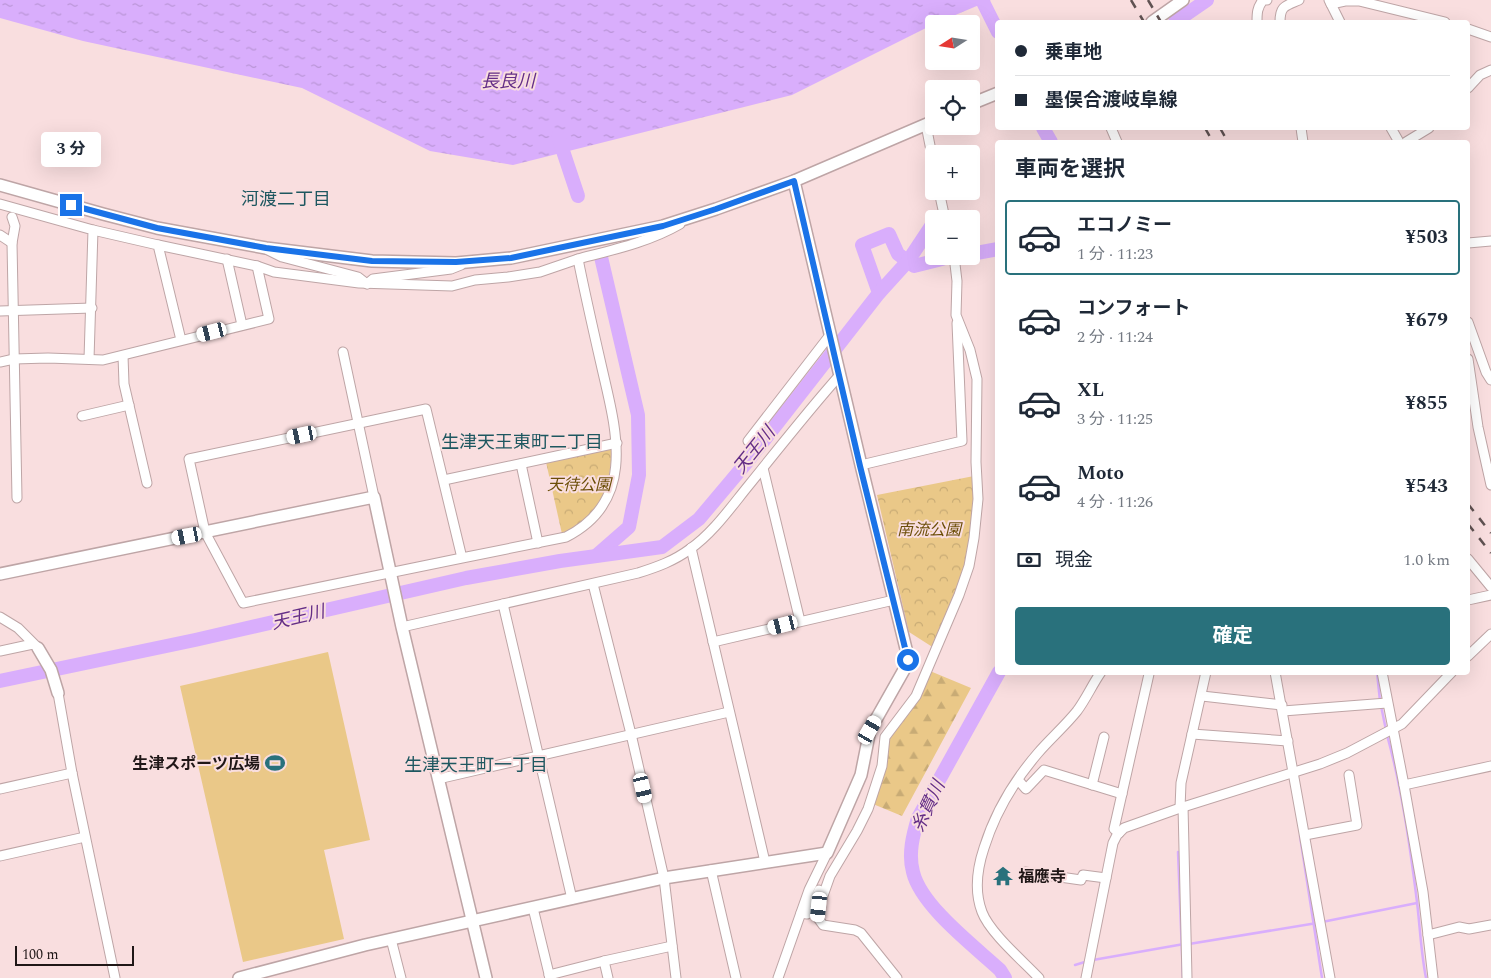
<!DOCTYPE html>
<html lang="ja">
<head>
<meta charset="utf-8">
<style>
	body { margin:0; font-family:Spectral,"Noto Sans JP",serif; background:#f2f2f3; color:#1f2937; height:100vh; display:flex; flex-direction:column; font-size:19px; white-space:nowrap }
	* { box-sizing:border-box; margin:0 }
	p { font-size:16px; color:#747a83 }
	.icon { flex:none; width:28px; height:28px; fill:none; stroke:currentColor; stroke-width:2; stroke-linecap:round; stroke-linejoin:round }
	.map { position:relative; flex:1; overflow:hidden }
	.sheet { position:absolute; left:995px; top:140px; width:475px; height:535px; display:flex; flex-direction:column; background:#fff; border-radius:5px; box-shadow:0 5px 20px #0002 }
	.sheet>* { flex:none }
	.guide { position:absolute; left:995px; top:20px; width:475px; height:110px; border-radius:5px; box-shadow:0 5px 20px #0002; display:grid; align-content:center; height:110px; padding:0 20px; background:#fff }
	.needle { width:32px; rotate:258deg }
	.buttons { position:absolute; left:925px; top:15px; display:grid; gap:10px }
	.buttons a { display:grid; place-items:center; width:55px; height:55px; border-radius:5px; background:#fff; box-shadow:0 5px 20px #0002; font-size:25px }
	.scale { position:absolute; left:15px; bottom:12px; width:119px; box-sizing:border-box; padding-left:5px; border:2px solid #201717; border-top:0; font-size:14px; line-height:18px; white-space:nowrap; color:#201717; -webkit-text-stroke:4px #f9dedf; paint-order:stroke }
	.end { position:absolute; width:22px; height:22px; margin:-11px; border:6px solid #1a73e8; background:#fff; box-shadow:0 0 0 2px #fff }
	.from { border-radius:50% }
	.bubble { position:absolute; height:35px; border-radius:5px; background:#fff; box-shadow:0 5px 20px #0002; font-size:16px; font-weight:700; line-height:35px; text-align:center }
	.car { position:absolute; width:15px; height:30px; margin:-15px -8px; border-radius:6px; box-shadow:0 0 4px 1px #0007; background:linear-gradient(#fff 24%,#345 0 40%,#fff 0 76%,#345 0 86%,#fff 0) }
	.guide b { display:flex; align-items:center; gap:18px; height:48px; font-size:19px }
	.guide b+b { border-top:1px solid #e0e1e3 }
	.guide i { width:12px; height:12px; background:#1f2937 }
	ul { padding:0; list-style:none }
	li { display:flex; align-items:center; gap:15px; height:75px; margin:0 10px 8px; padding:0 10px; border:2px solid transparent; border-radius:5px }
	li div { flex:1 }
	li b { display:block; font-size:19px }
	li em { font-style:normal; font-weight:700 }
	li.current { border-color:#29717c }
	li>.icon { width:45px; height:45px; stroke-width:1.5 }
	h2 { padding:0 20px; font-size:22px; line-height:60px }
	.pay { display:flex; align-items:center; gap:12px; height:55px; padding:0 20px; font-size:19px }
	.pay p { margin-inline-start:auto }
	.button { display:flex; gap:10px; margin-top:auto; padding:10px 20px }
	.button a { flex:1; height:58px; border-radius:5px; background:#29717c; color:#fff; font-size:20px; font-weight:700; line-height:58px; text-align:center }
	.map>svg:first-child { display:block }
	.grass { fill:#eac888 }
	.forest { fill:url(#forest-firs) }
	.park { fill:url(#park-crowns) }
	.water { fill:url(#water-ripples) }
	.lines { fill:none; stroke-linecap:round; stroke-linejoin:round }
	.stream { stroke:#d9aefc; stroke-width:2.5 }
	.river { stroke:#d9aefc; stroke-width:14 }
	.street-casing { stroke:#bea5a6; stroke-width:11 }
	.secondary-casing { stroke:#bea5a6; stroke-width:14 }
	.street { stroke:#fff; stroke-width:9 }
	.secondary { stroke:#fff; stroke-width:11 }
	.rail { stroke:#605252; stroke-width:2.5; stroke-dasharray:9 9; stroke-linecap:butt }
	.route { stroke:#1a73e8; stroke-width:6 }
	.labels { text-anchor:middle; stroke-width:4; stroke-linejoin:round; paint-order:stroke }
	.park-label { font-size:16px; font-style:italic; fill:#6c4e08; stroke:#f9dedf }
	.poi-label { font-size:16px; font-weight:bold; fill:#201717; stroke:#f9dedf; text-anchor:end }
	.water-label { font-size:18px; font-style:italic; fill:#642e87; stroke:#f9dedf }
	.neighbourhood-label { font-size:18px; fill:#1e5760; stroke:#f9dedf }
</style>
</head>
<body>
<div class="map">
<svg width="1491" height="978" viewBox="0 0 1491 978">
	<defs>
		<pattern id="forest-firs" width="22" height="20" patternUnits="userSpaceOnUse" patternTransform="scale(1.25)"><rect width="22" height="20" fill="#eac888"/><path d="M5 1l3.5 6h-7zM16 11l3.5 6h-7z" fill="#c8ab75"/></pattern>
		<pattern id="park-crowns" width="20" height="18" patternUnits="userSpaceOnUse" patternTransform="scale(1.25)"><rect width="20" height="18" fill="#eac888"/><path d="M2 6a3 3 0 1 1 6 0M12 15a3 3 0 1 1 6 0" fill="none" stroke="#c8ab75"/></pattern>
		<pattern id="water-ripples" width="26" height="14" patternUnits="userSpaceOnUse" patternTransform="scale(1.25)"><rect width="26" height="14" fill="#d9aefc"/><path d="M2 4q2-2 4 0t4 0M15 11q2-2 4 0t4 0" fill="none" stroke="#ba95d7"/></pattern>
	</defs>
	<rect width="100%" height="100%" fill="#f9dedf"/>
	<path class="grass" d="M 328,652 L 370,840 L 324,850 L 344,939 L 243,962 L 180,686 Z"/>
	<path class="forest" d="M 930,671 L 971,688 L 902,816 L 873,804 L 879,789 L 885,768 L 886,742 Z"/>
	<g class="park">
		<path d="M 612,449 C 610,488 601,517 562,534 L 546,462 Z"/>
		<path d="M 974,476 L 976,502 L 966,563 L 954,601 L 934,648 L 909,632 L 877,495 Z"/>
	</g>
	<path class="water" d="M 0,0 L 991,0 L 934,24 L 792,95 L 513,165 L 430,151 L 302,88 L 83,41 L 0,18 Z"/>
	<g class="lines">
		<g class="stream">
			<path d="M 1377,672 L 1380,701"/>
			<path d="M 1381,706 L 1386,730"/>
			<path d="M 1387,735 C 1402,789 1410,846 1417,902 C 1420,927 1421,953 1426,978"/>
			<path d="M 1300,836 L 1322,978"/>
			<path d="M 1178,852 L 1183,978"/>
			<path d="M 1322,922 L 1417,903"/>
			<path d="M 1189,944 L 1317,923"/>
			<path d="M 1093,960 L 1184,944"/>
			<path d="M 1075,965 L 1088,961"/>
		</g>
		<g class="river">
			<path d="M 982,0 L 998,32"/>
			<path d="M 1175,22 L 1207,0"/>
			<path d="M 1043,128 L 1051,142"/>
			<path d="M 558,136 L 578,196"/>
			<path d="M 971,254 L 998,249"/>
			<path d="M 879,293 L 862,245 L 889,234 L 898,254 L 914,266 L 942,259"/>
			<path d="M 597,555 L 629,527 L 639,475 L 638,415 L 601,257"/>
			<path d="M 999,672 L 918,818 C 913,835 908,854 913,872 C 921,906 974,946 1000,970 L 1005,978"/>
			<path d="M 0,681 L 195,640 L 466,578 L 560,561 L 662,547 L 699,519 L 747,462 L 879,293 L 908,261 L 932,225"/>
		</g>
		<defs>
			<g id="street">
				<path d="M 1329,0 L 1340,22"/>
				<path d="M 1331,4 L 1345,1 L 1359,1 L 1445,22"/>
				<path d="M 1257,22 C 1257,13 1257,8 1263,0 L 1267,0"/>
				<path d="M 1280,22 C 1280,6 1285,6 1299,0"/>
				<path d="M 1468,29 L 1491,37"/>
				<path d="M 1468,88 L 1480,75 L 1491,70"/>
				<path d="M 926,125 L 934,166"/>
				<path d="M 1111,128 L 1117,142"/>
				<path d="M 1301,128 L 1303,142"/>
				<path d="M 1391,128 L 1399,142"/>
				<path d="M 1406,142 L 1429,128"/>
				<path d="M 939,191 L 945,219"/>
				<path d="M 0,204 L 93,230 L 89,359"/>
				<path d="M 12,217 L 15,226 L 12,243 L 17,498"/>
				<path d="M 93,230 L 158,245 L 181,340"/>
				<path d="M 0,235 L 12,243"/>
				<path d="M 1468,243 L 1491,241"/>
				<path d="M 158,245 L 257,266"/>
				<path d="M 268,250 L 282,257 L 358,277 L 367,284 L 373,279 L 451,269 L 461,265"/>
				<path d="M 227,259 L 242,325"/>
				<path d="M 0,311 L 92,308"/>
				<path d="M 1468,322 L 1486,372 L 1491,380"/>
				<path d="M 343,352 L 374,497"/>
				<path d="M 123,356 L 124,384 L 147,483"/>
				<path d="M 1468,359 L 1478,427 L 1491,485"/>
				<path d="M 0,362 L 14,359 L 48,358 L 103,360 L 269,319 L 257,266 L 274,272 L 359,283 L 452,286 L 475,280 L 508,277 L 540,272 L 578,259"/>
				<path d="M 82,416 L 129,405"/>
				<path d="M 748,441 L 830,335"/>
				<path d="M 521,464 L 538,543"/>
				<path d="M 861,465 L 962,441 L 957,323"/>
				<path d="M 763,468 L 800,621"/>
				<path d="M 444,480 L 617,443"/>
				<path d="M 691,548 L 765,862"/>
				<path d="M 462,558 L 426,409 L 189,459 L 205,532 L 243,603 L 462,558 L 566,537 C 639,500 615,426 601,364 C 593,329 585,294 578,259 C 612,250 649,242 680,224"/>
				<path d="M 1468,559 L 1491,587"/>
				<path d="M 593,584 L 631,734 L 664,878 L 676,978"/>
				<path d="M 1468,600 L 1491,595"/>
				<path d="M 503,604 L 572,899"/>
				<path d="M 0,617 L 18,628 L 38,648"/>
				<path d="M 402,627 L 638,573 C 657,567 674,561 690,549 C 713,533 731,507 749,485 C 779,448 808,411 839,376"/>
				<path d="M 713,642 L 894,600"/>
				<path d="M 0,651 L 33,644"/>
				<path d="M 1468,656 L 1491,634"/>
				<path d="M 1275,672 L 1330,978"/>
				<path d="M 1382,672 L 1404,785 L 1491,766"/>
				<path d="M 58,693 L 72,773 L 115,978"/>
				<path d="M 1202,696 L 1282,705"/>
				<path d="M 1283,711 L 1387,703"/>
				<path d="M 1192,734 L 1288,741"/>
				<path d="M 438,779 L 729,712"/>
				<path d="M 1018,780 L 1026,789 L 1044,770 L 1122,794"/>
				<path d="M 1092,785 L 1104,737"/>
				<path d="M 1404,785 L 1423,892 L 1433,978"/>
				<path d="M 0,789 L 72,773"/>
				<path d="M 1183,806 L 1187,978"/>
				<path d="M 1180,808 L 1181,783 L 1206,672"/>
				<path d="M 1119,833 L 1114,829 L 1149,674"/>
				<path d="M 1305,835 L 1357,825 L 1349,775"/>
				<path d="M 0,856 L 85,837"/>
				<path d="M 711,870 L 736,978"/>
				<path d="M 1025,872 L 1081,880 L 1083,875 L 1106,878"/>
				<path d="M 533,908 L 550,978"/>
				<path d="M 801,913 L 807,914 L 819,890"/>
				<path d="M 1428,935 L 1459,927 L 1469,929 L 1491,925"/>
				<path d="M 391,939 L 401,978"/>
				<path d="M 604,961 L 608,978"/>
				<path d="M 549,975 L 604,961 L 672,946"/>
				<path d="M 778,978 L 809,890 L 827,853"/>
				<path d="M 897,978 L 861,933 L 855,930 L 823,925 L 818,918 L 819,907 L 830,876 L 857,831 L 868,809 L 882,766 L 885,737 L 916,696 L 959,595 L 969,566 L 974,538 L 978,499 L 976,462 L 977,379 L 970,350 L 956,315 L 957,281 L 954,256"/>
				<path d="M 1039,978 C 1023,961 990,933 982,912 C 974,891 977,869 984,848 C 995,813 1013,782 1038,753 C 1050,739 1065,726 1077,711 C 1086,699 1092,685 1101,672"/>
				<path d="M 1086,978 L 1113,843 L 1117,835 L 1124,828 L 1180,808 L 1320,764 L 1347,753 L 1402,724 L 1452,672"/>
			</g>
			<g id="secondary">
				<path d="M 1152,22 L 1183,0"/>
				<path d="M 971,104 L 998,93"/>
				<path d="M 0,185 L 103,214 L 157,228 L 266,248 L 372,261 L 456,263 L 511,258 L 663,226 L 716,209 L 794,181 L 934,121"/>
				<path d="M 0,574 L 374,497 L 402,627 L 486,978"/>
				<path d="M 38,648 L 51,670 L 58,693"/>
				<path d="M 239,978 L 365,945 L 664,878 L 827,853 L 861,775 L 870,730 L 909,661 L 861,465 L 794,181"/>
			</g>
		</defs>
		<use href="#street" class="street-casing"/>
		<use href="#secondary" class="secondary-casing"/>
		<use href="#street" class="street"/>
		<use href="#secondary" class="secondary"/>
		<g class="rail">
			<path d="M 1131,0 L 1144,22"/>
			<path d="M 1148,0 L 1161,22"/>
			<path d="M 1205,128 L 1213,142"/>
			<path d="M 1220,128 L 1228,142"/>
			<path d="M 1468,504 L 1491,533"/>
			<path d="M 1468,524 L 1491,553"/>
		</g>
	</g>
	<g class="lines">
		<path class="route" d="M 71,205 L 157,228 L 266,248 L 372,261 L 456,262 L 511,258 L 663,226 L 716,209 L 794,181 L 860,466 L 908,660"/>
	</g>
	<defs>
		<symbol id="stadium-bare" viewBox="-9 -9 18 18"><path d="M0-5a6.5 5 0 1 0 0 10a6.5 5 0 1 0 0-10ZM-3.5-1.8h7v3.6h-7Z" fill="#29717c" stroke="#f9dedf" stroke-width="2.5" paint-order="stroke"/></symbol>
		<symbol id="temple-bare" viewBox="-9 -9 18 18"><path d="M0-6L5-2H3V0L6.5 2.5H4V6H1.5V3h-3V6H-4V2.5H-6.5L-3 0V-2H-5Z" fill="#29717c" stroke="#f9dedf" stroke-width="2.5" paint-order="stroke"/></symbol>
	</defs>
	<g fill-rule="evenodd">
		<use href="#stadium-bare" x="261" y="749" width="28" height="28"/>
		<use href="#temple-bare" x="989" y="862" width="28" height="28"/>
	</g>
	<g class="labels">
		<g class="park-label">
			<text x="579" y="490">天待公園</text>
			<text x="929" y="535">南流公園</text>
		</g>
		<g class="poi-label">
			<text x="260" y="769">生津スポーツ広場</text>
			<text x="1018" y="882" text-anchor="start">福應寺</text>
		</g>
		<g class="water-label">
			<text x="508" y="87">長良川</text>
			<text transform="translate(754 450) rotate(-51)" y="6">天王川</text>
			<text transform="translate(298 617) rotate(-13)" y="6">天王川</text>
			<text transform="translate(928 806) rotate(-65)" y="6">糸貫川</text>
		</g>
		<g class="neighbourhood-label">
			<text x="286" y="205">河渡二丁目</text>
			<text x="522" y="448">生津天王東町二丁目</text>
			<text x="476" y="771">生津天王町一丁目</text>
		</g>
	</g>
</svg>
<div class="buttons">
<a><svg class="needle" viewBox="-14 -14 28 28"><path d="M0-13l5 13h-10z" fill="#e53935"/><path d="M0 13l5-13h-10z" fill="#747a83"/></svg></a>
<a><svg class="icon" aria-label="locate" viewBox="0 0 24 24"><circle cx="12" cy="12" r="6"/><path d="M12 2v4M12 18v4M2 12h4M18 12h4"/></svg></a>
<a>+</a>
<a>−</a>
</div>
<div class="scale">100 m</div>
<i class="end from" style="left:908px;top:660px"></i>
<i class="end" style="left:71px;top:205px"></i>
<div class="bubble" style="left:41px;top:132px;width:60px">3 分</div>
<i class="car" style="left:212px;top:332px;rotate:256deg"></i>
<i class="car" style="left:302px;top:435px;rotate:258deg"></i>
<i class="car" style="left:187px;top:536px;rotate:259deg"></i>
<i class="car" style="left:783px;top:625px;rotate:256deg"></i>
<i class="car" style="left:870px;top:730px;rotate:30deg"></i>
<i class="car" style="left:643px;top:788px;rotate:167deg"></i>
<i class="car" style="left:819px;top:907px;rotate:186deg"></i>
<div class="guide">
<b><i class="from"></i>乗車地</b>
<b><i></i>墨俣合渡岐阜線</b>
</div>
<section class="sheet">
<h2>車両を選択</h2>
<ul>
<li class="current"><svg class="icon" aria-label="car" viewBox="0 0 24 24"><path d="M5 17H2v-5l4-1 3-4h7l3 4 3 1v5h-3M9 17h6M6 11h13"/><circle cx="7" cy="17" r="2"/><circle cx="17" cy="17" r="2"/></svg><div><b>エコノミー</b><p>1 分 · 11:23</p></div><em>¥503</em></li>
<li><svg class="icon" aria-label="car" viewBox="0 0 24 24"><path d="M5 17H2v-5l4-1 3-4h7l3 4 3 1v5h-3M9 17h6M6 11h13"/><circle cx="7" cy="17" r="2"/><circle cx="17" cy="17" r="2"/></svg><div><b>コンフォート</b><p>2 分 · 11:24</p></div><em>¥679</em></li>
<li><svg class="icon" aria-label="car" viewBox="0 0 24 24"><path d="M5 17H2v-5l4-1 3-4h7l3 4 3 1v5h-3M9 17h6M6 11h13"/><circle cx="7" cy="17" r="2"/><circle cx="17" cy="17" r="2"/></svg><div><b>XL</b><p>3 分 · 11:25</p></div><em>¥855</em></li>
<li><svg class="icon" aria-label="car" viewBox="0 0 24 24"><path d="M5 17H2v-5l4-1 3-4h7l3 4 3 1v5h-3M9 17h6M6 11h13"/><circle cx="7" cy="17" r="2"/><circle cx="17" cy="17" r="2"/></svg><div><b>Moto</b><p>4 分 · 11:26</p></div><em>¥543</em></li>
</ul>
<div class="pay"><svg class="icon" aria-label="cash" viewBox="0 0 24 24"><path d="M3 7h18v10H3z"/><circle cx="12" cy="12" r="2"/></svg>現金<p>1.0 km</p></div>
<div class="button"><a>確定</a></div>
</section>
</div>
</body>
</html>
